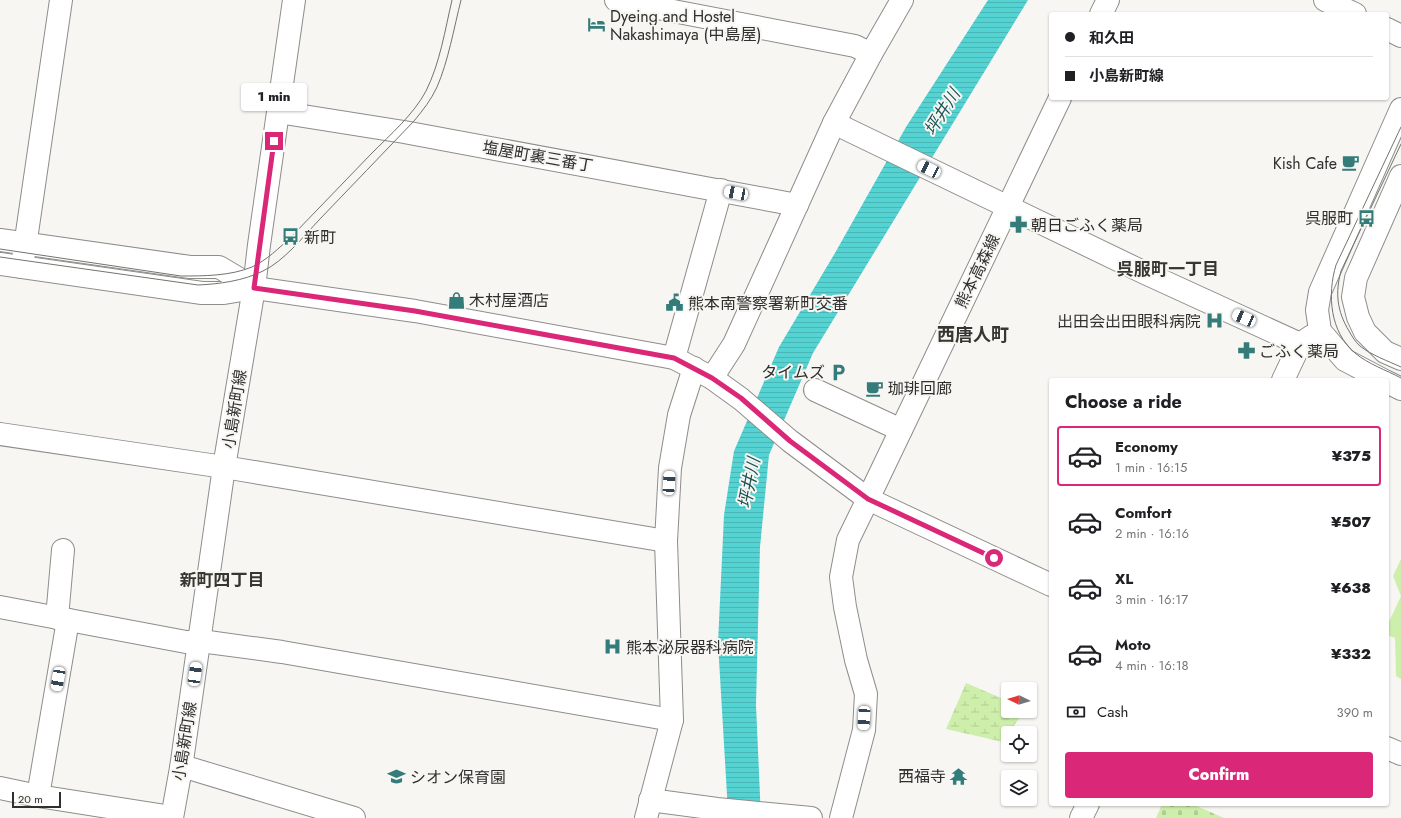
<!DOCTYPE html>
<html lang="en">
<head>
<meta charset="utf-8">
<style>
	body { margin:0; font-family:Jost,"Noto Sans JP",sans-serif; background:#f2f2f2; color:#202124; height:100vh; display:flex; flex-direction:column; font-size:15px; white-space:nowrap }
	* { box-sizing:border-box; margin:0 }
	p { font-size:13px; color:#757577 }
	.icon { flex:none; width:22px; height:22px; fill:none; stroke:currentColor; stroke-width:2; stroke-linecap:round; stroke-linejoin:round }
	.map { position:relative; flex:1; overflow:hidden }
	.sheet { position:absolute; left:1049px; top:378px; width:340px; height:428px; display:flex; flex-direction:column; background:#fff; border-radius:4px; box-shadow:0 1px 3px #0004 }
	.sheet>* { flex:none }
	.banner { position:absolute; left:1049px; top:12px; width:340px; height:88px; border-radius:4px; box-shadow:0 1px 3px #0004; display:grid; align-content:center; height:88px; padding:0 16px; background:#fff }
	.needle { width:26px; rotate:275deg }
	.fabs { position:absolute; left:1001px; top:682px; display:grid; gap:8px }
	.fabs a { display:grid; place-items:center; width:36px; height:36px; border-radius:4px; background:#fff; box-shadow:0 1px 3px #0004; font-size:20px }
	.scale { position:absolute; left:12px; bottom:10px; width:49px; box-sizing:border-box; padding-left:4px; border:2px solid #2f2f2d; border-top:0; font-size:11px; line-height:14px; white-space:nowrap; color:#2f2f2d; -webkit-text-stroke:3px #f7f6f2; paint-order:stroke }
	.end { position:absolute; width:18px; height:18px; margin:-9px; border:5px solid #db2777; background:#fff; box-shadow:0 0 0 2px #fff }
	.from { border-radius:50% }
	.bubble { position:absolute; height:28px; border-radius:4px; background:#fff; box-shadow:0 1px 3px #0004; font-size:13px; font-weight:800; line-height:28px; text-align:center }
	.car { position:absolute; width:12px; height:24px; margin:-12px -6px; border-radius:5px; box-shadow:0 0 3px 1px #0007; background:linear-gradient(#fff 24%,#345 0 40%,#fff 0 76%,#345 0 86%,#fff 0) }
	.banner b { display:flex; align-items:center; gap:14px; height:38px; font-size:15px }
	.banner b+b { border-top:1px solid #e0e0e0 }
	.banner i { width:10px; height:10px; background:#202124 }
	ul { padding:0; list-style:none }
	li { display:flex; align-items:center; gap:12px; height:60px; margin:0 8px 6px; padding:0 8px; border:2px solid transparent; border-radius:4px }
	li div { flex:1 }
	li b { display:block; font-size:15px }
	li em { font-style:normal; font-weight:800 }
	li.active { border-color:#db2777 }
	li>.icon { width:36px; height:36px; stroke-width:1.5 }
	h2 { padding:0 16px; font-size:18px; line-height:48px }
	.pay { display:flex; align-items:center; gap:10px; height:44px; padding:0 16px; font-size:15px }
	.pay p { margin-inline-start:auto }
	.action { display:flex; gap:8px; margin-top:auto; padding:8px 16px }
	.action a { flex:1; height:46px; border-radius:4px; background:#db2777; color:#fff; font-size:16px; font-weight:800; line-height:46px; text-align:center }
	.map>svg:first-child { display:block }
	.wetland { fill:url(#wetland-marsh) }
	.cemetery { fill:url(#cemetery-stones) }
	.park { fill:#ceefac }
	.water { fill:url(#water-rules) }
	.lines { fill:none; stroke-linecap:round; stroke-linejoin:round }
	.minor-casing { stroke:#8f8d8a; stroke-width:24 }
	.major-casing { stroke:#8f8d8a; stroke-width:24 }
	.minor { stroke:#fff; stroke-width:22 }
	.major { stroke:#fff; stroke-width:22 }
	.tram { stroke:#737370; stroke-width:1 }
	.route { stroke:#db2777; stroke-width:5 }
	.labels { text-anchor:middle; stroke-width:4; stroke-linejoin:round; paint-order:stroke }
	.poi-label { font-size:16px; fill:#2f2f2d; stroke:#f7f6f2; text-anchor:start }
	.street-label { font-size:16px; fill:#2f2f2d; stroke:#f7f6f2 }
	.water-label { font-size:17px; font-style:italic; fill:#1e5454; stroke:#f7f6f2 }
	.neighbourhood-label { font-size:17px; font-weight:bold; fill:#383633; stroke:#f7f6f2 }
	.quarter-label { font-size:18px; font-weight:bold; fill:#383633; stroke:#f7f6f2 }
</style>
</head>
<body>
<div class="map">
<svg width="1401" height="818" viewBox="0 0 1401 818">
	<defs>
		<pattern id="wetland-marsh" width="20" height="14" patternUnits="userSpaceOnUse"><rect width="20" height="14" fill="#ceefac"/><path d="M1 5h8M5 5V1M11 12h8M15 12V8" fill="none" stroke="#b1cd94"/></pattern>
		<pattern id="cemetery-stones" width="16" height="16" patternUnits="userSpaceOnUse"><rect width="16" height="16" fill="#ceefac"/><path d="M2 7V4a2 2 0 0 1 4 0v3zM10 15v-3a2 2 0 0 1 4 0v3z" fill="#b1cd94"/></pattern>
		<pattern id="water-rules" width="6" height="5" patternUnits="userSpaceOnUse"><rect width="6" height="5" fill="#55d3d3"/><path d="M0 2.5h6" fill="none" stroke="#4ab5b5"/></pattern>
	</defs>
	<rect width="100%" height="100%" fill="#f7f6f2"/>
	<path class="wetland" d="M 966,683 L 1008,701 L 1008,711 L 1024,711 L 1003,742 L 946,729 Z"/>
	<path class="cemetery" d="M 1162,804 L 1192,804 L 1224,818 L 1156,818 Z"/>
	<path class="park" d="M 1401,559 L 1401,679 L 1396,676 L 1395,638 L 1387,635 L 1387,626 L 1401,596 L 1393,576 Z"/>
	<path class="water" d="M 988,0 L 1028,0 L 813,353 L 769,455 L 760,547 L 756,705 L 761,818 L 728,818 L 727,795 L 718,643 L 724,515 L 734,451 L 779,347 L 835,253 L 906,127 Z"/>
	<g class="lines">
		<defs>
			<g id="minor">
				<path d="M 616,0 L 855,46 L 871,54"/>
				<path d="M 1325,0 L 1355,14"/>
				<path d="M 1387,29 L 1401,36"/>
				<path d="M 278,112 L 404,132 L 797,205"/>
				<path d="M 834,123 L 1145,273 L 1300,344"/>
				<path d="M 1401,176 L 1356,278 L 1353,297 L 1358,317 L 1365,332 L 1385,352 L 1401,359"/>
				<path d="M 0,240 L 190,267 L 219,267 L 254,288"/>
				<path d="M 0,264 L 202,293 L 224,293 L 254,288 L 415,311 L 674,358 L 712,378 L 741,399 L 790,441 L 868,499 L 848,540 L 841,577 L 845,607 L 856,660 L 866,694 L 864,730 L 841,818"/>
				<path d="M 22,267 L 61,0"/>
				<path d="M 674,358 L 721,190"/>
				<path d="M 712,378 L 734,344 L 834,123 L 871,54 L 902,0"/>
				<path d="M 1283,380 L 1300,344 L 1312,336"/>
				<path d="M 1383,380 L 1345,360 L 1320,331 L 1317,310 L 1320,292 L 1401,109"/>
				<path d="M 1387,382 L 1401,389"/>
				<path d="M 815,390 L 901,430"/>
				<path d="M 0,434 L 224,467 L 666,541"/>
				<path d="M 0,607 L 186,642 L 208,642 L 282,652 L 672,720"/>
				<path d="M 57,618 L 63,550"/>
				<path d="M 181,768 L 192,769 L 354,818"/>
				<path d="M 0,788 L 38,796 L 172,817"/>
				<path d="M 38,796 L 68,620"/>
				<path d="M 650,800 L 717,809 L 811,818"/>
				<path d="M 646,818 L 672,720 L 666,541 L 670,468 L 679,415 L 694,368"/>
				<path d="M 1081,818 L 1088,804"/>
			</g>
			<g id="major">
				<path d="M 1101,14 L 1108,0"/>
				<path d="M 1051,585 L 868,499 L 1060,98"/>
				<path d="M 1387,748 L 1401,754"/>
				<path d="M 172,818 L 181,768 L 224,467 L 254,288 L 259,245 L 294,0"/>
			</g>
		</defs>
		<use href="#minor" class="minor-casing"/>
		<use href="#major" class="major-casing"/>
		<use href="#minor" class="minor"/>
		<use href="#major" class="major"/>
		<g class="tram">
			<path d="M 1401,127 L 1336,265 C 1327,295 1330,332 1355,353 C 1368,364 1386,370 1401,378"/>
			<path d="M 1401,144 L 1341,271 C 1335,293 1337,311 1349,331 C 1352,336 1355,342 1360,346 C 1371,355 1388,361 1401,367"/>
			<path d="M 0,249 L 181,276 C 204,276 230,276 252,267 C 267,260 279,248 291,237 C 318,209 345,181 372,153 C 390,135 414,114 426,91 C 440,63 445,30 452,0"/>
			<path d="M 0,257 L 198,285 C 219,284 243,281 263,271 C 284,261 303,237 319,220 C 351,187 382,154 414,121 C 423,110 431,100 437,87 C 448,62 454,28 461,0"/>
		</g>
	</g>
	<g class="lines">
		<path class="route" d="M 274,141 L 254,288 L 415,311 L 674,358 L 712,378 L 741,398 L 790,441 L 868,499 L 994,558"/>
	</g>
	<defs>
		<symbol id="hotel-bare" viewBox="-9 -9 18 18"><path d="M-6-4.5h1.5V1H6V5H4.5V3h-9V5H-6ZM-4 0a1.8 1.8 0 1 1 3.6 0ZM.5 0V-2.5h3Q6-2.5 6 0Z" fill="#347c7a" stroke="#f7f6f2" stroke-width="2.5" paint-order="stroke"/></symbol>
		<symbol id="cafe-bare" viewBox="-9 -9 18 18"><path d="M-5.5-4.5H6V0H3Q3 3.5 0 3.5H-2.5Q-5.5 3.5-5.5 0ZM3-3.2v2h1.7v-2ZM-6 4.5H4V6H-6Z" fill="#347c7a" stroke="#f7f6f2" stroke-width="2.5" paint-order="stroke"/></symbol>
		<symbol id="bus-bare" viewBox="-9 -9 18 18"><path d="M-5-6H5V4H4V6H2V4H-2V6H-4V4H-5ZM-3.5-4V0h7V-4ZM-3.5 1.2v1.5H-2V1.2ZM2 1.2v1.5H3.5V1.2Z" fill="#347c7a" stroke="#f7f6f2" stroke-width="2.5" paint-order="stroke"/></symbol>
		<symbol id="pharmacy-bare" viewBox="-9 -9 18 18"><path d="M-2-6h4v4h4v4h-4v4h-4v-4h-4v-4h4Z" fill="#347c7a" stroke="#f7f6f2" stroke-width="2.5" paint-order="stroke"/></symbol>
		<symbol id="shop-bare" viewBox="-9 -9 18 18"><path d="M-5-2.5h2.3a2.7 3.5 0 0 1 5.4 0H5L5.5 6h-11ZM-1.5-2.5h3a1.5 2.3 0 0 0-3 0Z" fill="#347c7a" stroke="#f7f6f2" stroke-width="2.5" paint-order="stroke"/></symbol>
		<symbol id="civic-bare" viewBox="-9 -9 18 18"><path d="M-.6-6.5H3V-4.5H.6V-3L4-1V1h2V6H-6V1h2V-1L-.6-3ZM-1.2 2.5V6h2.4V2.5Z" fill="#347c7a" stroke="#f7f6f2" stroke-width="2.5" paint-order="stroke"/></symbol>
		<symbol id="hospital-bare" viewBox="-9 -9 18 18"><path d="M-5-5h3v3.5h4V-5h3V5h-3V1.5h-4V5h-3Z" fill="#347c7a" stroke="#f7f6f2" stroke-width="2.5" paint-order="stroke"/></symbol>
		<symbol id="parking-bare" viewBox="-9 -9 18 18"><path d="M-3.5-5.5H1a3.5 3.5 0 0 1 0 7H-1V5.5H-3.5ZM-1-3.4V-.6H.8a1.4 1.4 0 0 0 0-2.8Z" fill="#347c7a" stroke="#f7f6f2" stroke-width="2.5" paint-order="stroke"/></symbol>
		<symbol id="temple-bare" viewBox="-9 -9 18 18"><path d="M0-6L5-2H3V0L6.5 2.5H4V6H1.5V3h-3V6H-4V2.5H-6.5L-3 0V-2H-5Z" fill="#347c7a" stroke="#f7f6f2" stroke-width="2.5" paint-order="stroke"/></symbol>
		<symbol id="school-bare" viewBox="-9 -9 18 18"><path d="M0-5L7-2L0 1L-7-2ZM-4 1L0 2.5L4 1V4Q0 6-4 4Z" fill="#347c7a" stroke="#f7f6f2" stroke-width="2.5" paint-order="stroke"/></symbol>
	</defs>
	<g fill-rule="evenodd">
		<use href="#hotel-bare" x="584" y="12" width="25" height="25"/>
		<use href="#cafe-bare" x="1338" y="150" width="25" height="25"/>
		<use href="#bus-bare" x="1354" y="206" width="25" height="25"/>
		<use href="#pharmacy-bare" x="1006" y="212" width="25" height="25"/>
		<use href="#bus-bare" x="278" y="224" width="25" height="25"/>
		<use href="#shop-bare" x="444" y="288" width="25" height="25"/>
		<use href="#civic-bare" x="662" y="290" width="25" height="25"/>
		<use href="#hospital-bare" x="1202" y="308" width="25" height="25"/>
		<use href="#pharmacy-bare" x="1234" y="338" width="25" height="25"/>
		<use href="#parking-bare" x="826" y="360" width="25" height="25"/>
		<use href="#cafe-bare" x="862" y="376" width="25" height="25"/>
		<use href="#hospital-bare" x="600" y="634" width="25" height="25"/>
		<use href="#temple-bare" x="946" y="764" width="25" height="25"/>
		<use href="#school-bare" x="384" y="764" width="25" height="25"/>
	</g>
	<g class="labels">
		<g class="poi-label">
			<text x="610" y="22">Dyeing and Hostel<tspan x="610" dy="18">Nakashimaya (中島屋)</tspan></text>
			<text x="1337" y="169" text-anchor="end">Kish Cafe</text>
			<text x="1353" y="224" text-anchor="end">呉服町</text>
			<text x="1031" y="231">朝日ごふく薬局</text>
			<text x="304" y="243">新町</text>
			<text x="469" y="306">木村屋酒店</text>
			<text x="688" y="309">熊本南警察署新町交番</text>
			<text x="1201" y="327" text-anchor="end">出田会出田眼科病院</text>
			<text x="1259" y="357">ごふく薬局</text>
			<text x="825" y="378" text-anchor="end">タイムズ</text>
			<text x="888" y="394">珈琲回廊</text>
			<text x="626" y="653">熊本泌尿器科病院</text>
			<text x="946" y="782" text-anchor="end">西福寺</text>
			<text x="410" y="783">シオン保育園</text>
		</g>
		<g class="street-label">
			<text transform="translate(538 156) rotate(10)" y="6">塩屋町裏三番丁</text>
			<text transform="translate(977 271) rotate(-64)" y="6">熊本高森線</text>
			<text transform="translate(234 409) rotate(-81)" y="6">小島新町線</text>
			<text transform="translate(184 741) rotate(-81)" y="6">小島新町線</text>
		</g>
		<g class="water-label">
			<text transform="translate(942 112) rotate(-58)" y="6">坪井川</text>
			<text transform="translate(749 483) rotate(-79)" y="6">坪井川</text>
		</g>
		<g class="neighbourhood-label">
			<text x="1168" y="275">呉服町一丁目</text>
			<text x="222" y="586">新町四丁目</text>
		</g>
		<g class="quarter-label">
			<text x="973" y="341">西唐人町</text>
		</g>
	</g>
</svg>
<div class="fabs">
<a><svg class="needle" viewBox="-14 -14 28 28"><path d="M0-13l5 13h-10z" fill="#e53935"/><path d="M0 13l5-13h-10z" fill="#757577"/></svg></a>
<a><svg class="icon" aria-label="locate" viewBox="0 0 24 24"><circle cx="12" cy="12" r="6"/><path d="M12 2v4M12 18v4M2 12h4M18 12h4"/></svg></a>
<a><svg class="icon" aria-label="layers" viewBox="0 0 24 24"><path d="M12 4l9 5-9 5-9-5zM3 14l9 5 9-5"/></svg></a>
</div>
<div class="scale">20 m</div>
<i class="end from" style="left:994px;top:558px"></i>
<i class="end" style="left:274px;top:141px"></i>
<div class="bubble" style="left:241px;top:83px;width:66px">1 min</div>
<i class="car" style="left:929px;top:169px;rotate:296deg"></i>
<i class="car" style="left:736px;top:193px;rotate:281deg"></i>
<i class="car" style="left:1244px;top:318px;rotate:294deg"></i>
<i class="car" style="left:669px;top:483px;rotate:3deg"></i>
<i class="car" style="left:195px;top:674px;rotate:8deg"></i>
<i class="car" style="left:58px;top:679px;rotate:190deg"></i>
<i class="car" style="left:864px;top:718px;rotate:183deg"></i>
<div class="banner">
<b><i class="from"></i>和久田</b>
<b><i></i>小島新町線</b>
</div>
<section class="sheet">
<h2>Choose a ride</h2>
<ul>
<li class="active"><svg class="icon" aria-label="car" viewBox="0 0 24 24"><path d="M5 17H2v-5l4-1 3-4h7l3 4 3 1v5h-3M9 17h6M6 11h13"/><circle cx="7" cy="17" r="2"/><circle cx="17" cy="17" r="2"/></svg><div><b>Economy</b><p>1 min · 16:15</p></div><em>¥375</em></li>
<li><svg class="icon" aria-label="car" viewBox="0 0 24 24"><path d="M5 17H2v-5l4-1 3-4h7l3 4 3 1v5h-3M9 17h6M6 11h13"/><circle cx="7" cy="17" r="2"/><circle cx="17" cy="17" r="2"/></svg><div><b>Comfort</b><p>2 min · 16:16</p></div><em>¥507</em></li>
<li><svg class="icon" aria-label="car" viewBox="0 0 24 24"><path d="M5 17H2v-5l4-1 3-4h7l3 4 3 1v5h-3M9 17h6M6 11h13"/><circle cx="7" cy="17" r="2"/><circle cx="17" cy="17" r="2"/></svg><div><b>XL</b><p>3 min · 16:17</p></div><em>¥638</em></li>
<li><svg class="icon" aria-label="car" viewBox="0 0 24 24"><path d="M5 17H2v-5l4-1 3-4h7l3 4 3 1v5h-3M9 17h6M6 11h13"/><circle cx="7" cy="17" r="2"/><circle cx="17" cy="17" r="2"/></svg><div><b>Moto</b><p>4 min · 16:18</p></div><em>¥332</em></li>
</ul>
<div class="pay"><svg class="icon" aria-label="cash" viewBox="0 0 24 24"><path d="M3 7h18v10H3z"/><circle cx="12" cy="12" r="2"/></svg>Cash<p>390 m</p></div>
<div class="action"><a>Confirm</a></div>
</section>
</div>
</body>
</html>
